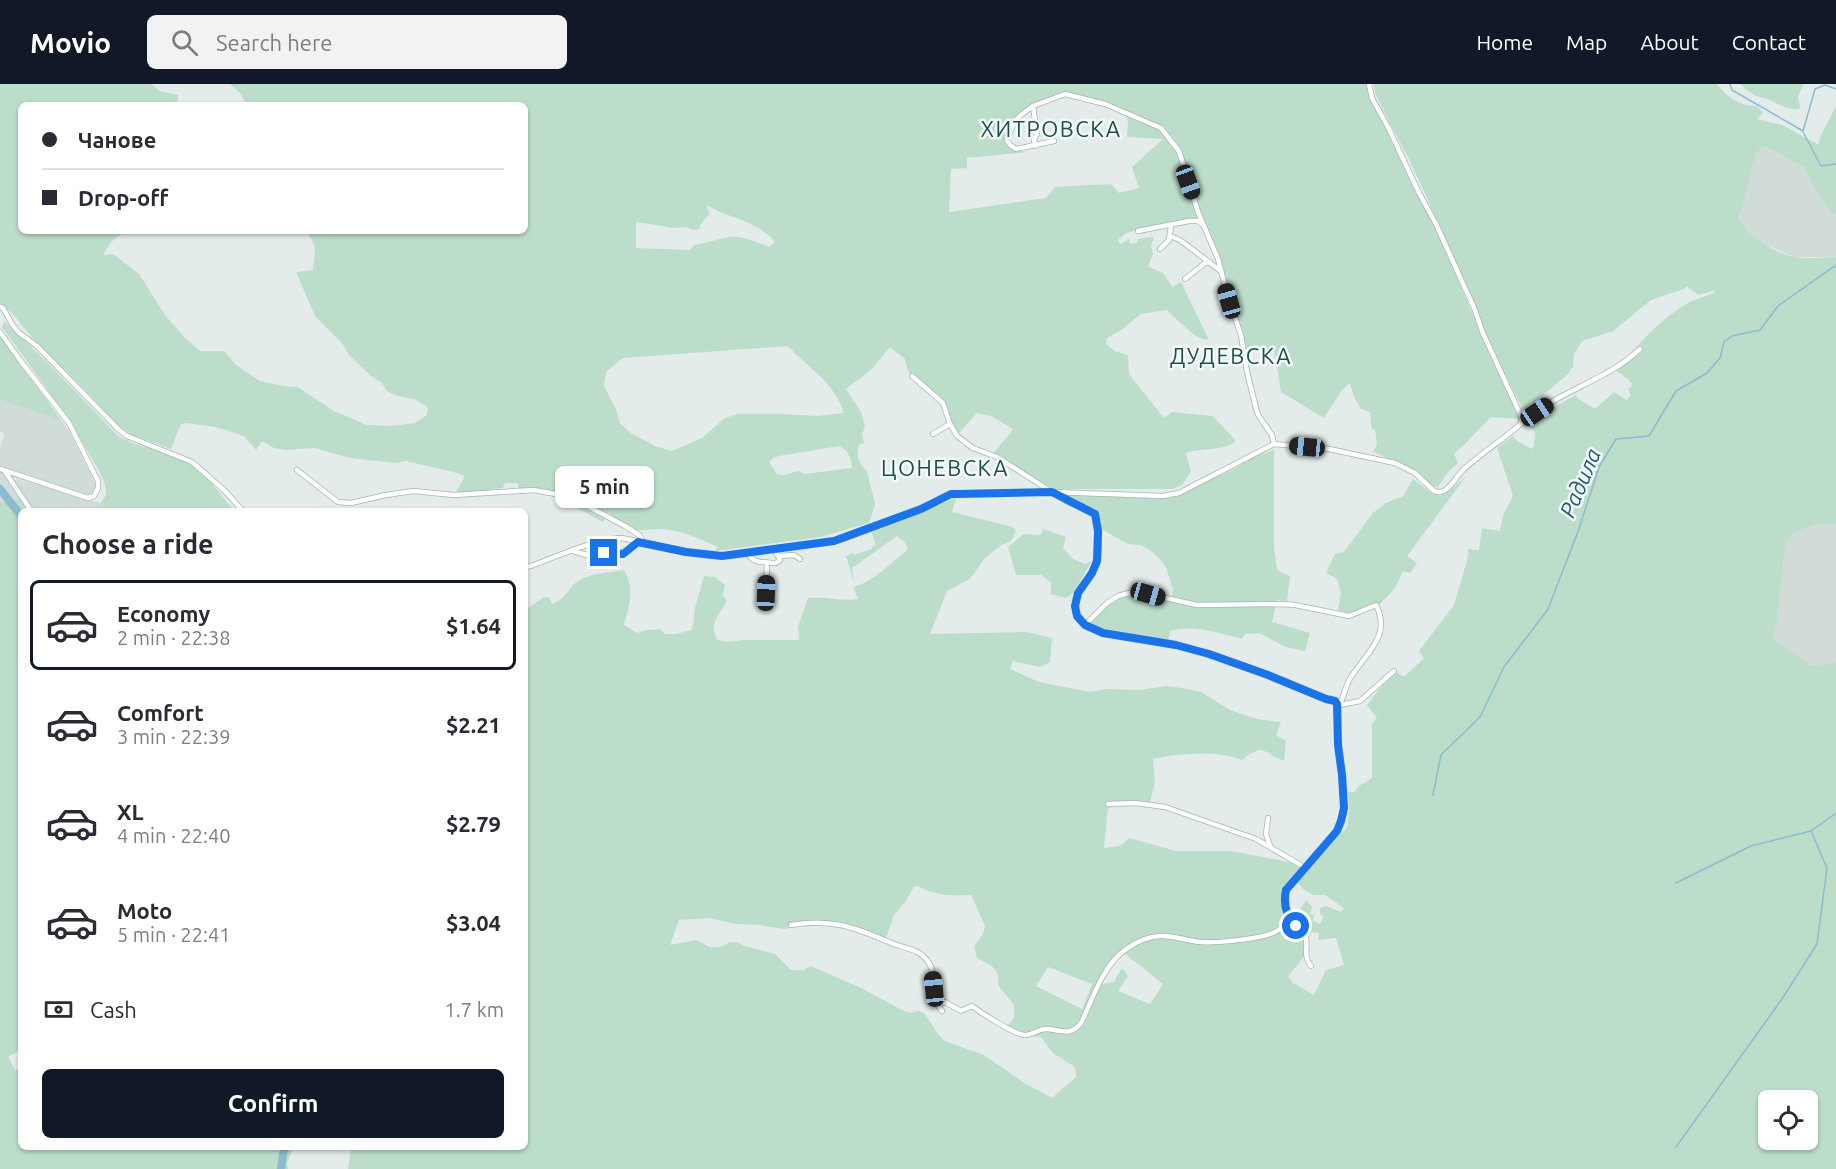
<!DOCTYPE html>
<html lang="en">
<head>
<meta charset="utf-8">
<style>
	body { margin:0; font-family:Ubuntu,sans-serif; background:#f2f2f3; color:#2b2b33; height:100vh; display:flex; flex-direction:column; font-size:22px; white-space:nowrap }
	* { box-sizing:border-box; margin:0 }
	p { font-size:20px; color:#7c7c81 }
	.icon { flex:none; width:33px; height:33px; fill:none; stroke:currentColor; stroke-width:2; stroke-linecap:round; stroke-linejoin:round }
	.map { position:relative; flex:1; overflow:hidden }
	.side { position:absolute; left:18px; top:424px; width:510px; height:642px; display:flex; flex-direction:column; background:#fff; border-radius:9px; box-shadow:0 2px 4px #0004 }
	.side>* { flex:none }
	.banner { position:absolute; left:18px; top:18px; width:510px; height:132px; border-radius:9px; box-shadow:0 2px 4px #0004; display:grid; align-content:center; height:132px; padding:0 24px; background:#fff }
	.controls { position:absolute; left:1758px; top:1006px; display:grid; gap:12px }
	.controls a { display:grid; place-items:center; width:60px; height:60px; border-radius:9px; background:#fff; box-shadow:0 2px 4px #0004; font-size:30px }
	.end { position:absolute; width:27px; height:27px; margin:-14px; border:8px solid #1a73e8; background:#fff; box-shadow:0 0 0 3px #fff }
	.from { border-radius:50% }
	.bubble { position:absolute; height:42px; border-radius:9px; background:#fff; box-shadow:0 2px 4px #0004; font-size:20px; font-weight:700; line-height:42px; text-align:center }
	.car { position:absolute; width:18px; height:36px; margin:-18px -9px; border-radius:8px; box-shadow:0 0 4px 2px #0007; background:linear-gradient(#222 24%,#8ab4d8 0 40%,#222 0 76%,#8ab4d8 0 86%,#222 0) }
	.banner b { display:flex; align-items:center; gap:21px; height:57px; font-size:22px }
	.banner b+b { border-top:2px solid #e1e1e2 }
	.banner i { width:15px; height:15px; background:#2b2b33 }
	ul { padding:0; list-style:none }
	li { display:flex; align-items:center; gap:18px; height:90px; margin:0 12px 9px; padding:0 12px; border:3px solid transparent; border-radius:9px }
	li div { flex:1 }
	li b { display:block; font-size:22px }
	li em { font-style:normal; font-weight:700 }
	li.on { border-color:#111827 }
	li>.icon { width:54px; height:54px; stroke-width:1.5 }
	h2 { padding:0 24px; font-size:27px; line-height:72px }
	.pay { display:flex; align-items:center; gap:15px; height:66px; padding:0 24px; font-size:22px }
	.pay p { margin-inline-start:auto }
	.button { display:flex; gap:12px; margin-top:auto; padding:12px 24px }
	.button a { flex:1; height:69px; border-radius:9px; background:#111827; color:#fff; font-size:24px; font-weight:700; line-height:69px; text-align:center }
	header { display:flex; align-items:center; gap:36px; box-sizing:border-box; height:84px; padding:0 30px; background:#111827; color:#fff }
	header strong { font-size:28px }
	nav { display:flex; gap:33px; margin-inline-start:auto; font-size:21px }
	.search { width:420px; height:54px; background:#f2f2f3; display:flex; align-items:center; gap:15px; box-sizing:border-box; padding:0 21px; border-radius:9px; color:#7c7c81; font-size:22px }
	.map>svg:first-child { display:block }
	.built { fill:#d1dcd9 }
	.green { fill:#bcddca; fill-rule:evenodd }
	.lines { fill:none; stroke-linecap:round; stroke-linejoin:round }
	.stream { stroke:#8bbbd1; stroke-width:1.5 }
	.river { stroke:#8bbbd1; stroke-width:8 }
	.street-casing { stroke:#a6b4b2; stroke-width:6 }
	.street { stroke:#fff; stroke-width:4.5 }
	.route { stroke:#1a73e8; stroke-width:8 }
	.labels { text-anchor:middle; stroke-width:5; stroke-linejoin:round; paint-order:stroke }
	.neighbourhood-label { font-size:22px; letter-spacing:1.5px; fill:#1f4f4b; stroke:#f3f9f7 }
	.water-label { font-size:22px; font-style:italic; fill:#1d5b79; stroke:#f3f9f7 }
</style>
</head>
<body>
<header>
<strong>Movio</strong>
<div class="search"><svg class="icon" aria-label="search" viewBox="0 0 24 24"><circle cx="10" cy="10" r="6"/><path d="M15 15l6 6"/></svg>Search here</div>
<nav><a>Home</a><a>Map</a><a>About</a><a>Contact</a></nav>
</header>
<div class="map">
<svg width="1836" height="1085" viewBox="0 0 1836 1085">
	<rect width="100%" height="100%" fill="#e3ecea"/>
	<g class="built">
		<path d="M 1765,62 L 1805,84 L 1811,98 L 1830,127 L 1836,130 L 1836,173 L 1793,173 L 1759,157 L 1741,140 L 1738,134 L 1742,123 L 1756,69 Z"/>
		<path d="M 0,316 L 61,336 L 69,347 L 90,388 L 97,405 L 93,411 L 85,412 L 6,391 L 5,393 L 19,414 L 10,419 L 0,417 L 0,363 L 5,350 L 0,347 Z"/>
		<path d="M 17,395 L 100,419 L 109,427 L 35,427 L 14,397 Z"/>
		<path d="M 1834,440 L 1836,440 L 1836,579 L 1811,581 L 1773,557 L 1777,538 L 1786,456 L 1790,455 L 1792,450 L 1815,441 Z"/>
	</g>
	<g class="green">
		<path d="M 0,0 L 151,0 L 160,7 L 178,11 L 177,21 L 21,21 L 21,147 L 126,147 L 111,158 L 103,171 L 113,170 L 139,190 L 165,231 L 186,255 L 200,267 L 224,267 L 236,281 L 260,297 L 284,302 L 298,303 L 334,327 L 367,341 L 391,342 L 415,339 L 427,331 L 428,323 L 414,315 L 397,312 L 387,307 L 381,298 L 372,293 L 349,271 L 342,259 L 315,232 L 296,188 L 313,186 C 315,169 318,160 305,147 L 525,147 L 525,21 L 247,21 L 240,9 L 230,0 L 1371,0 L 1374,13 L 1427,124 L 1486,261 L 1518,329 L 1519,335 L 1491,333 L 1464,361 L 1454,370 L 1458,379 L 1448,388 L 1438,403 L 1432,402 L 1395,377 L 1373,368 L 1377,360 L 1375,345 L 1372,346 L 1370,328 L 1361,325 L 1354,313 L 1350,299 L 1342,306 L 1324,334 L 1281,308 L 1274,264 L 1246,270 L 1221,182 L 1185,91 L 1184,93 L 1200,138 L 1138,146 L 1126,149 L 1118,156 L 1120,160 L 1129,155 L 1130,160 L 1137,159 L 1138,155 L 1154,153 L 1151,162 L 1153,170 L 1148,182 L 1164,190 L 1172,203 L 1181,198 L 1209,256 C 1195,254 1193,250 1183,241 C 1178,236 1172,232 1167,226 L 1141,230 L 1121,246 L 1107,254 L 1106,260 L 1115,267 L 1128,271 L 1129,290 L 1164,334 L 1172,328 L 1213,332 L 1236,357 C 1224,368 1201,363 1186,369 L 1191,388 L 1182,401 L 1172,405 L 1049,405 L 993,370 C 999,361 1008,354 1013,345 L 991,332 L 977,329 L 958,350 L 955,347 C 951,336 948,321 939,312 C 925,298 908,299 905,275 L 890,263 L 873,284 L 846,305 L 861,328 L 865,343 L 862,350 L 864,359 L 860,360 C 855,370 859,381 867,387 L 875,420 L 869,439 L 820,453 L 715,467 L 718,463 C 700,455 681,446 661,445 C 652,445 641,446 631,447 L 609,429 L 603,430 L 606,434 L 603,438 L 573,422 L 574,419 L 573,413 L 518,404 L 518,399 L 505,399 L 503,404 L 455,410 L 465,392 L 457,389 L 406,377 L 396,379 L 350,374 L 315,364 L 285,366 L 274,364 L 262,357 L 256,366 L 244,352 L 216,343 L 186,339 L 181,340 L 171,365 L 130,350 L 117,340 L 84,305 L 36,258 L 11,228 L 0,221 ZM 1073,11 L 1125,30 L 1128,37 L 1127,53 L 1163,55 L 1132,83 L 1139,104 L 1119,109 L 1111,100 L 1055,103 L 1046,114 L 949,128 L 951,85 L 967,84 L 967,74 L 1028,68 L 1011,66 C 1007,57 1008,51 1012,43 C 1023,20 1050,16 1073,11 ZM 707,121 C 713,124 719,128 725,130 C 740,135 765,144 775,158 L 769,163 C 757,158 745,152 732,153 C 719,154 707,159 694,161 L 690,166 L 636,164 L 636,138 L 675,144 L 686,143 L 693,146 L 699,145 C 701,138 707,134 710,128 L 707,125 ZM 788,262 C 808,284 835,299 844,329 L 817,332 L 782,330 L 737,330 L 725,334 L 702,354 L 672,367 L 655,362 L 631,349 L 620,339 L 616,325 L 604,302 L 606,288 L 623,274 ZM 839,362 C 849,367 851,374 852,384 L 805,390 L 799,387 L 783,391 L 777,390 L 769,378 L 773,374 L 779,372 Z"/>
		<path d="M 1374,0 L 1717,0 C 1726,12 1741,23 1757,22 L 1763,29 L 1757,35 L 1782,41 L 1819,61 L 1820,53 L 1836,22 L 1836,130 L 1830,127 L 1811,98 L 1805,84 L 1765,62 L 1756,69 L 1742,123 L 1738,134 C 1746,150 1776,170 1794,173 C 1807,176 1823,173 1836,173 L 1836,440 L 1815,441 L 1792,450 L 1790,455 L 1786,456 L 1777,538 L 1773,556 L 1811,581 L 1836,579 L 1836,1085 L 348,1085 L 351,1064 L 525,1064 L 525,526 L 544,513 L 550,514 L 552,520 C 565,514 565,510 573,501 C 586,489 607,489 624,486 C 635,504 629,523 624,541 L 637,549 L 647,546 L 660,545 L 665,550 L 676,550 L 691,546 L 693,541 L 695,524 L 704,492 L 715,493 L 725,501 L 723,511 L 727,517 C 718,533 709,538 717,556 L 727,558 L 743,556 L 799,556 L 798,543 L 808,514 C 825,512 841,518 858,515 L 854,505 L 855,502 C 867,502 898,474 908,465 L 904,457 L 897,452 L 852,484 L 854,498 L 846,472 L 853,469 L 854,471 L 872,465 L 872,463 L 876,461 L 871,447 L 956,414 L 952,428 L 1013,443 L 1016,447 L 1011,457 L 1001,461 L 985,474 L 970,495 L 947,507 L 930,550 L 1026,548 L 1052,554 L 1050,578 L 1040,583 L 1013,577 L 1010,585 L 1039,598 L 1090,608 L 1106,605 L 1139,606 L 1167,602 L 1182,604 L 1201,608 L 1230,626 L 1257,635 L 1281,638 L 1276,651 L 1286,657 L 1284,677 C 1260,668 1266,658 1242,676 C 1217,666 1179,669 1153,675 L 1155,698 L 1149,722 L 1115,722 L 1108,724 L 1104,764 L 1120,762 L 1129,754 L 1176,767 L 1231,767 L 1304,781 L 1301,783 C 1297,793 1287,800 1283,810 C 1280,819 1289,829 1284,838 C 1273,856 1219,856 1199,857 L 1205,862 L 1274,850 L 1288,838 L 1296,851 L 1308,857 L 1303,874 L 1288,892 L 1293,899 L 1314,911 L 1326,886 L 1344,881 L 1336,854 L 1318,856 L 1319,849 L 1312,848 L 1308,854 L 1299,845 L 1301,841 L 1300,826 L 1306,816 L 1312,823 L 1310,830 L 1314,831 L 1313,836 L 1320,840 L 1324,833 L 1320,830 L 1320,824 L 1326,822 L 1341,828 L 1344,824 L 1325,811 L 1313,811 L 1304,806 L 1296,797 L 1347,743 L 1349,728 L 1348,708 L 1354,708 L 1359,702 L 1372,694 L 1372,640 L 1377,634 L 1367,621 L 1384,599 L 1396,588 L 1404,593 L 1424,574 L 1419,567 L 1454,521 L 1468,473 L 1468,465 L 1479,466 L 1482,444 L 1500,447 L 1503,431 L 1513,412 L 1497,364 L 1513,352 L 1517,357 L 1532,365 L 1534,362 L 1535,348 L 1528,340 L 1538,332 L 1576,311 L 1578,315 L 1595,325 L 1614,308 L 1627,316 L 1631,311 L 1628,305 L 1633,301 L 1628,295 L 1616,287 C 1637,262 1662,232 1692,217 C 1699,214 1707,212 1714,209 L 1715,206 L 1698,211 L 1687,202 L 1684,205 L 1651,216 L 1613,247 L 1582,257 L 1574,270 L 1573,283 L 1568,290 L 1524,327 L 1493,268 L 1427,114 L 1408,73 L 1382,24 L 1375,9 ZM 918,802 C 935,812 951,812 971,811 L 985,842 L 983,850 L 974,862 L 977,874 C 991,883 1000,882 998,901 L 1014,921 L 1014,934 L 1007,942 L 1031,952 L 1041,953 L 1053,969 L 1075,983 L 1076,993 L 1052,1014 L 1026,1000 L 984,971 L 945,957 L 938,950 L 925,930 L 919,927 L 910,929 L 902,926 L 861,904 L 811,882 L 803,886 L 791,886 L 775,870 L 745,862 L 737,858 L 730,858 L 720,863 L 710,863 L 696,856 L 670,861 L 679,836 L 709,834 L 735,840 L 759,841 L 784,845 L 808,841 L 839,841 L 872,849 L 885,857 L 894,831 L 905,818 L 914,803 ZM 1124,869 L 1163,900 L 1150,920 L 1118,907 L 1128,892 L 1122,884 L 1114,898 L 1103,900 L 1100,894 C 1106,883 1111,872 1124,869 ZM 1048,883 L 1092,900 L 1082,925 L 1036,902 ZM 1768,1017 L 1808,1017 L 1808,1056 L 1768,1056 Z"/>
		<path d="M 1741,0 L 1804,0 L 1798,12 L 1800,24 C 1786,28 1779,19 1767,15 C 1757,13 1748,9 1741,0 Z"/>
		<path d="M 4,237 L 47,278 L 119,353 L 135,360 L 180,373 L 201,382 L 213,401 L 234,427 L 109,427 L 100,419 C 104,415 106,412 106,407 C 106,397 96,382 91,373 C 65,327 33,286 2,243 Z"/>
		<path d="M 0,252 L 61,336 L 0,316 Z"/>
		<path d="M 1274,366 L 1274,462 L 1277,486 L 1290,492 L 1287,517 L 1277,516 L 1272,538 L 1310,549 L 1305,567 L 1286,563 L 1259,549 L 1245,550 L 1242,555 C 1219,549 1194,540 1170,547 L 1168,557 L 1102,544 L 1086,537 C 1095,528 1118,511 1130,507 C 1143,504 1159,512 1171,516 L 1173,506 L 1166,483 L 1158,473 L 1150,466 L 1140,461 L 1128,460 L 1103,446 L 1101,447 C 1095,423 1086,422 1066,412 L 1069,410 L 1164,415 L 1228,388 L 1255,373 Z"/>
		<path d="M 1465,394 L 1407,472 L 1417,479 L 1410,489 L 1403,487 L 1395,504 L 1377,523 L 1349,529 L 1338,526 L 1341,509 L 1337,495 L 1326,489 L 1335,470 L 1344,468 L 1373,429 L 1386,419 L 1403,412 L 1413,395 L 1431,409 L 1441,412 Z"/>
		<path d="M 19,414 L 30,427 L 21,428 L 21,968 L 20,966 L 8,973 L 15,986 L 21,985 L 21,1064 L 293,1064 L 287,1079 L 288,1085 L 0,1085 L 0,417 L 10,419 Z"/>
		<path d="M 1043,445 L 1066,453 L 1063,464 L 1073,475 L 1085,480 L 1092,477 L 1073,509 L 1066,514 L 1051,510 L 1051,498 L 1041,491 L 1016,491 L 1008,463 L 1024,450 L 1041,451 Z"/>
	</g>
	<g class="lines">
		<g class="stream">
			<path d="M 1730,0 L 1732,6 L 1803,47 L 1815,5 L 1825,1 L 1836,5"/>
			<path d="M 1803,48 L 1821,82 L 1836,80"/>
			<path d="M 1433,711 L 1441,671 L 1480,633 L 1504,583 L 1548,525 L 1579,445 L 1599,383 L 1616,355 L 1649,352 L 1676,307 L 1707,289 L 1720,274 L 1724,258 L 1732,252 L 1760,246 L 1778,222 L 1836,181"/>
			<path d="M 1676,799 L 1751,762 L 1811,747 L 1836,729"/>
			<path d="M 1676,1063 L 1782,915 L 1817,860 L 1827,784 L 1811,747"/>
		</g>
		<g class="river">
			<path d="M 0,405 L 21,432"/>
			<path d="M 281,1085 L 284,1064"/>
		</g>
		<defs>
			<g id="street">
				<path d="M 1369,0 L 1372,14 L 1389,45 L 1419,109 L 1436,140 L 1475,226 L 1482,247 L 1522,334 L 1521,339"/>
				<path d="M 1033,22 L 1037,50 L 1034,55 L 1035,62"/>
				<path d="M 1054,57 L 1016,65 L 1010,61 L 1007,56 L 1014,38 L 1022,30 L 1033,22 L 1065,10 L 1105,20 L 1161,44 L 1179,67 L 1198,128 L 1218,175 L 1229,217 L 1241,251 L 1247,288 L 1257,328 L 1260,334 L 1272,351 L 1274,360"/>
				<path d="M 1138,147 L 1189,137 L 1198,137 L 1204,142"/>
				<path d="M 1170,152 L 1180,156 L 1222,188"/>
				<path d="M 1160,165 L 1169,156 L 1171,142"/>
				<path d="M 1185,195 L 1205,179 L 1210,178"/>
				<path d="M 0,223 L 3,224 L 12,240 L 18,248 L 37,262 L 118,345 L 127,352 L 192,378 L 224,406 L 244,428"/>
				<path d="M 0,248 L 20,276 L 69,339 L 98,397 L 98,404 L 94,412 L 88,414 L 0,385"/>
				<path d="M 912,292 L 943,319 L 950,340 L 957,352 L 973,364 L 997,373 L 1066,417 L 1095,430 C 1099,445 1101,466 1096,481 C 1090,496 1069,512 1076,530 C 1085,552 1139,555 1161,559 C 1218,568 1273,592 1326,615 L 1335,617 L 1337,620 L 1338,661 L 1341,686 L 1344,729 L 1337,747 L 1290,801 C 1279,816 1287,831 1297,843 C 1300,847 1305,849 1306,854 C 1308,865 1303,872 1311,882"/>
				<path d="M 933,350 L 950,340"/>
				<path d="M 4,386 L 32,428"/>
				<path d="M 297,386 L 338,418 L 351,419 L 386,411 L 413,407 L 454,411 L 534,406 L 561,411 L 578,417 L 625,442 L 639,451 L 644,459"/>
				<path d="M 572,467 L 587,471 L 604,469 L 623,470 L 638,458"/>
				<path d="M 747,469 C 753,480 765,478 776,479 L 780,476 L 774,465"/>
				<path d="M 778,472 L 794,471 L 800,475"/>
				<path d="M 525,483 L 531,482 C 556,473 596,454 622,454 L 704,471 L 722,472 L 747,469 L 834,457 L 846,454 L 921,425 L 950,410 L 958,409 L 1052,408 L 1163,412 L 1179,409 L 1274,360 L 1329,365 L 1395,379 L 1415,389 L 1434,407 C 1438,408 1440,409 1443,407 C 1451,404 1456,393 1462,387 C 1481,369 1504,355 1523,338 C 1558,307 1606,297 1640,265"/>
				<path d="M 766,509 L 767,479"/>
				<path d="M 1085,541 L 1107,519 L 1118,512 L 1129,509 L 1148,510 L 1197,521 L 1281,520 L 1295,521 L 1349,532 L 1376,521 C 1392,552 1366,569 1351,593 C 1346,601 1344,611 1340,620"/>
				<path d="M 1340,621 L 1360,617 L 1394,587"/>
				<path d="M 1108,720 L 1135,719 L 1165,723 L 1256,755 L 1304,783"/>
				<path d="M 1268,734 L 1266,750 L 1270,762"/>
				<path d="M 791,841 C 830,834 854,843 889,858 C 904,865 920,864 929,879 C 938,894 930,913 942,927"/>
				<path d="M 937,921 L 945,918 L 961,927 L 972,922 C 980,928 1015,951 1025,951 C 1033,951 1039,944 1047,945 C 1062,946 1069,953 1081,939 C 1092,917 1100,889 1119,871 C 1130,861 1145,853 1160,852 C 1174,851 1187,857 1201,858 C 1217,859 1264,855 1277,847 C 1283,843 1286,838 1288,832"/>
			</g>
		</defs>
		<use href="#street" class="street-casing"/>
		<use href="#street" class="street"/>
	</g>
	<g class="lines">
		<path class="route" d="M 604,469 L 623,470 L 638,458 L 686,468 L 722,472 L 834,457 L 921,425 L 951,410 L 958,410 L 1052,408 L 1095,430 L 1098,447 L 1097,477 L 1092,489 L 1078,509 L 1075,522 L 1077,532 L 1085,541 L 1103,549 L 1176,561 L 1209,570 L 1268,591 L 1326,615 L 1335,617 L 1337,620 L 1338,661 L 1342,691 L 1344,724 L 1341,737 L 1337,747 L 1286,806 C 1283,820 1286,832 1296,842"/>
	</g>
	<g class="labels">
		<g class="neighbourhood-label">
			<text x="1051" y="53">ХИТРОВСКА</text>
			<text x="1231" y="280">ДУДЕВСКА</text>
			<text x="945" y="392">ЦОНЕВСКА</text>
		</g>
		<g class="water-label">
			<text transform="translate(1580 399) rotate(-67)" y="8">Радила</text>
		</g>
	</g>
</svg>
<div class="controls">
<a><svg class="icon" aria-label="locate" viewBox="0 0 24 24"><circle cx="12" cy="12" r="6"/><path d="M12 2v4M12 18v4M2 12h4M18 12h4"/></svg></a>
</div>
<i class="end from" style="left:1296px;top:842px"></i>
<i class="end" style="left:604px;top:469px"></i>
<div class="bubble" style="left:555px;top:382px;width:99px">5 min</div>
<i class="car" style="left:1188px;top:98px;rotate:160deg"></i>
<i class="car" style="left:1229px;top:217px;rotate:344deg"></i>
<i class="car" style="left:1537px;top:328px;rotate:56deg"></i>
<i class="car" style="left:1307px;top:363px;rotate:276deg"></i>
<i class="car" style="left:766px;top:509px;rotate:2deg"></i>
<i class="car" style="left:1148px;top:510px;rotate:106deg"></i>
<i class="car" style="left:934px;top:905px;rotate:354deg"></i>
<div class="banner">
<b><i class="from"></i>Чанове</b>
<b><i></i>Drop-off</b>
</div>
<section class="side">
<h2>Choose a ride</h2>
<ul>
<li class="on"><svg class="icon" aria-label="car" viewBox="0 0 24 24"><path d="M5 17H2v-5l4-1 3-4h7l3 4 3 1v5h-3M9 17h6M6 11h13"/><circle cx="7" cy="17" r="2"/><circle cx="17" cy="17" r="2"/></svg><div><b>Economy</b><p>2 min · 22:38</p></div><em>$1.64</em></li>
<li><svg class="icon" aria-label="car" viewBox="0 0 24 24"><path d="M5 17H2v-5l4-1 3-4h7l3 4 3 1v5h-3M9 17h6M6 11h13"/><circle cx="7" cy="17" r="2"/><circle cx="17" cy="17" r="2"/></svg><div><b>Comfort</b><p>3 min · 22:39</p></div><em>$2.21</em></li>
<li><svg class="icon" aria-label="car" viewBox="0 0 24 24"><path d="M5 17H2v-5l4-1 3-4h7l3 4 3 1v5h-3M9 17h6M6 11h13"/><circle cx="7" cy="17" r="2"/><circle cx="17" cy="17" r="2"/></svg><div><b>XL</b><p>4 min · 22:40</p></div><em>$2.79</em></li>
<li><svg class="icon" aria-label="car" viewBox="0 0 24 24"><path d="M5 17H2v-5l4-1 3-4h7l3 4 3 1v5h-3M9 17h6M6 11h13"/><circle cx="7" cy="17" r="2"/><circle cx="17" cy="17" r="2"/></svg><div><b>Moto</b><p>5 min · 22:41</p></div><em>$3.04</em></li>
</ul>
<div class="pay"><svg class="icon" aria-label="cash" viewBox="0 0 24 24"><path d="M3 7h18v10H3z"/><circle cx="12" cy="12" r="2"/></svg>Cash<p>1.7 km</p></div>
<div class="button"><a>Confirm</a></div>
</section>
</div>
</body>
</html>
